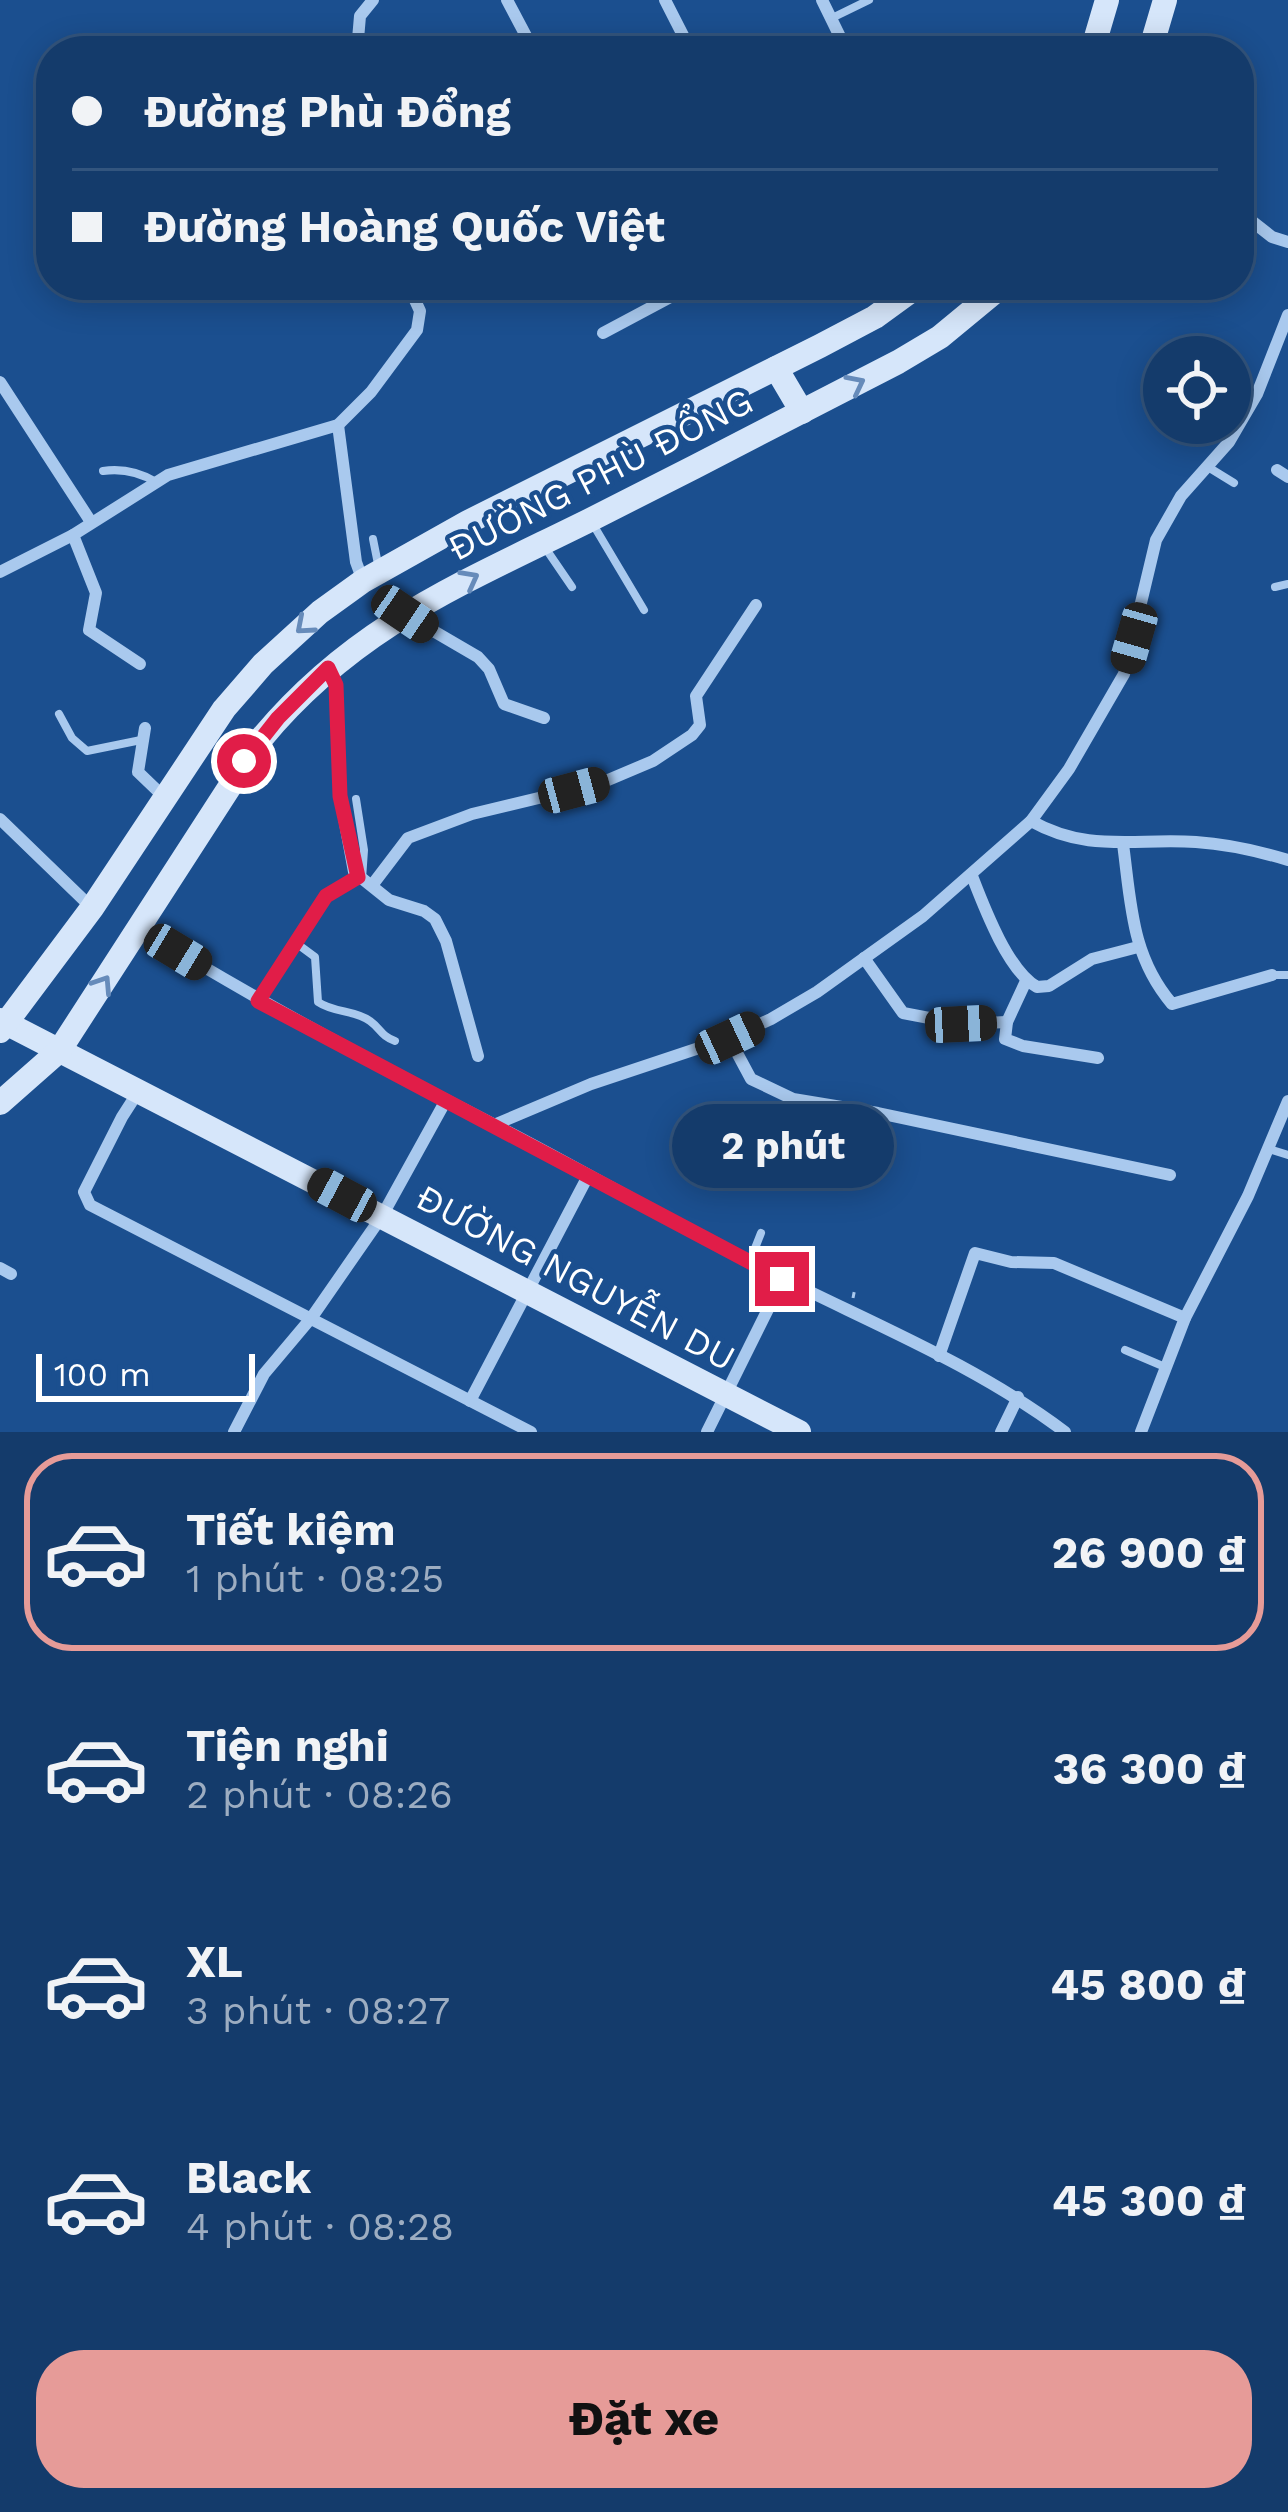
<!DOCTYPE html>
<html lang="vi">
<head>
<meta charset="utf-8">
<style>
	body { margin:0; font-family:"Work Sans",sans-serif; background:#1d4271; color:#f1f3f6; height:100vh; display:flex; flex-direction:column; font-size:45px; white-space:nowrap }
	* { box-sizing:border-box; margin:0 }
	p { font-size:39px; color:#9dadc1 }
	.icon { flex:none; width:66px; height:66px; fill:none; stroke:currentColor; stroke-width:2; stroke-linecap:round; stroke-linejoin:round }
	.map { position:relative; height:1432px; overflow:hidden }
	.details { display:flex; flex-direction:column; background:#143b6b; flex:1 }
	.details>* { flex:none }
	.hud { position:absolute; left:36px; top:36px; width:1218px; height:264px; border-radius:48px; box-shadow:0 6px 30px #0003,0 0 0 3px #33557e; display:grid; align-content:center; height:264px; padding:0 36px; background:#143b6b }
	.controls { position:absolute; left:1143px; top:336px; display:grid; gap:24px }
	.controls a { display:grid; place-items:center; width:108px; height:108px; border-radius:50%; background:#143b6b; box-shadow:0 6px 30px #0003,0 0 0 3px #33557e; font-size:60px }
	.scale { position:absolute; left:36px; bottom:30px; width:219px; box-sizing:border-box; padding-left:12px; border:6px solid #fff; border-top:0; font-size:33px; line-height:42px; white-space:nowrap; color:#fff; -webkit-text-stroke:9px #1b4f8f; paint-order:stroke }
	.end { position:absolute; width:54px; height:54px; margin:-27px; border:15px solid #e11d48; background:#fff; box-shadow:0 0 0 6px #fff }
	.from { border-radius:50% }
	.bubble { position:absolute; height:84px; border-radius:42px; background:#143b6b; box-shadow:0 6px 30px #0003,0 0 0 3px #33557e; font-size:39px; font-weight:700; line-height:84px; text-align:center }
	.car { position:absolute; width:36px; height:72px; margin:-36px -18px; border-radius:15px; box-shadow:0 0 9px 3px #0007; background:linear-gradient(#222 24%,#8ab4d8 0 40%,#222 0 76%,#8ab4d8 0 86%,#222 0) }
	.hud b { display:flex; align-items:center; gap:42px; height:114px; font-size:45px }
	.hud b+b { border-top:3px solid #33557e }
	.hud i { width:30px; height:30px; background:#f1f3f6 }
	ul { padding:21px 0 0; list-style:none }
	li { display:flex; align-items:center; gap:36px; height:198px; margin:0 24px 18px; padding:0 12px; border:6px solid transparent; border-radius:48px }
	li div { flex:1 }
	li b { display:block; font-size:45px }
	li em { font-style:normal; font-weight:700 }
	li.selected { border-color:#e69b98 }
	li>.icon { width:108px; height:108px; stroke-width:1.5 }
	.primary-button { display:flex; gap:24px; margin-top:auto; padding:24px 36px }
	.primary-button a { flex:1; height:138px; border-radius:48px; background:#e69b98; color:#111; font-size:48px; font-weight:700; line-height:138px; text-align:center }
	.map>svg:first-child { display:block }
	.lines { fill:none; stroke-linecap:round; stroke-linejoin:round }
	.path { stroke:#a9c9ee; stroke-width:3; stroke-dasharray:6 9; stroke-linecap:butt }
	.lane { stroke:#a9c9ee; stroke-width:8 }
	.street { stroke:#a9c9ee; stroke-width:12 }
	.secondary { stroke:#d6e6fa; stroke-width:24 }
	.oneway { stroke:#668bba }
	.route { stroke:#e11d48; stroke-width:15 }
	.labels { text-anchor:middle; stroke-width:9; stroke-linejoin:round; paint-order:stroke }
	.street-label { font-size:36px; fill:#fff; stroke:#1b4f8f }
</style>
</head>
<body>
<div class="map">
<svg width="1288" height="1432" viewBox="0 0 1288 1432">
	<rect width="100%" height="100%" fill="#1b4f8f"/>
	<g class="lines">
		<path class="path" d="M 853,1298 L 855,1288"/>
		<g class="lane">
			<path d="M 832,18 L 869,0"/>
			<path d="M 1208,467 L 1234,483"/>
			<path d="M 103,471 C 123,468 139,472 156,482"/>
			<path d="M 594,526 L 644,610"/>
			<path d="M 373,539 L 378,564"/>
			<path d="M 546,549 L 572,587"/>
			<path d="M 1275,587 L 1288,584"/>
			<path d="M 59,714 L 72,738 L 87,751 L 141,740"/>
			<path d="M 356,799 L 364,850 L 362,879"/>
			<path d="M 296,943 L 315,957 L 318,1002 C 334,1013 355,1010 370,1021 C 381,1029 381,1036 395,1041"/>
			<path d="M 1272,975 L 1288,975"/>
			<path d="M 1269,1149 L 1288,1155"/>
			<path d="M 750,1261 L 761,1233"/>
			<path d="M 1125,1350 L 1165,1367"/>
		</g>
		<g class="street">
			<path d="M 507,0 L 534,51"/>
			<path d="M 665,0 L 691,51"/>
			<path d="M 822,0 L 847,51"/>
			<path d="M 357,51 L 360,16 L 373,0"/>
			<path d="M 1239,211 L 1272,237 L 1288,242"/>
			<path d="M 603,333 L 693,285"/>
			<path d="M 0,382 L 91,522"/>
			<path d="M 338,425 L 356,562 L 363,581"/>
			<path d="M 1277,470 L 1288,477"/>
			<path d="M 73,535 L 96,593 L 89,630 L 140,664"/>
			<path d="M 0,572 L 73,535 L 168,475 L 338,425 L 371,392 L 417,330 L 420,311 L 408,285"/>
			<path d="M 406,615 L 478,657 L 489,669 L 504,704 L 544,718"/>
			<path d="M 328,668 L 336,685 L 340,796 L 354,872 L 389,900 L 424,911 L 435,919 L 446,941 L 478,1056"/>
			<path d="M 145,728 L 138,772 L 163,796"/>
			<path d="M 0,819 L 91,907"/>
			<path d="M 1031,821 C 1088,853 1134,838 1196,842 C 1227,844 1258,851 1288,860"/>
			<path d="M 1123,844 C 1131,903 1131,956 1172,1004 L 1272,975"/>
			<path d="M 972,876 C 984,907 1008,971 1037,987 L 1049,986 L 1092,959 L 1138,947"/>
			<path d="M 373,884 L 408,838 L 472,814 L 601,783 L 653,761 L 692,735 L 700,725 L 696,696 L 756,605"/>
			<path d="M 139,928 C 256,1000 375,1064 497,1126 C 583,1170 667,1220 754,1264 C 858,1318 971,1361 1065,1432"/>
			<path d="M 864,958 L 903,1013 L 961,1024 L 1007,1022"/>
			<path d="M 1026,981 L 1007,1022 L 1005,1039 L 1023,1046 L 1098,1058"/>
			<path d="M 258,1001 L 326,896 L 358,877"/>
			<path d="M 729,1038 L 751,1079 L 793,1099 L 878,1113 L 1170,1175"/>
			<path d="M 140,1089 L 122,1117 L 84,1192 L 90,1205 L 531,1432"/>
			<path d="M 494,1125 L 591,1084 L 729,1038 L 771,1019 L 817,992 L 923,916 L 1031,821 L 1069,769 L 1124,674 L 1156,540 L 1181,496 L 1229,442 L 1257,394 L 1288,315"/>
			<path d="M 0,1268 L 11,1274"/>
			<path d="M 939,1356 L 975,1253 L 1011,1262 L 1054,1263 L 1185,1318"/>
			<path d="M 470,1401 L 588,1176"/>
			<path d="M 234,1432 L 264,1374 L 312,1317 L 382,1216 L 445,1102"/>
			<path d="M 707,1432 L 783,1279"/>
			<path d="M 1001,1432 L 1018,1397"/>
			<path d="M 1141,1432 L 1185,1318 L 1248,1196 L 1288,1101"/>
		</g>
		<g class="secondary">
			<path d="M 1092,51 L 1107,0"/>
			<path d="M 1150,51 L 1165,0"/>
			<path d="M 776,368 L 802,412"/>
			<path d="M 0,1020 L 799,1432"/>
			<path d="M 0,1031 L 92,908 L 224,709 L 263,664 L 320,612 L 363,581 L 468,522 L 820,346 L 875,317 L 919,285"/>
			<path d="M 0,1103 L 59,1051 L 260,740 C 354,626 461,584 590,520 C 693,468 796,415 898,362 L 940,337 L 1003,285"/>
		</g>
	</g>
	<defs><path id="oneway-chevron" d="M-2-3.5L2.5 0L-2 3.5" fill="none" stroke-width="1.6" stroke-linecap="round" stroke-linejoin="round" transform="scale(3)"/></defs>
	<g class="oneway">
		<use href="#oneway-chevron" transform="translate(856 384) rotate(-27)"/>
		<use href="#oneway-chevron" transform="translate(470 579) rotate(-28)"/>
		<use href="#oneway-chevron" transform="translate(304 626) rotate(139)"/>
		<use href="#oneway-chevron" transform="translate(103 984) rotate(-57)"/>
	</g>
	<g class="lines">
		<path class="route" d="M 244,761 L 278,718 L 328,668 L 336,685 L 340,796 L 358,877 L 326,896 L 258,1001 L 782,1279"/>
	</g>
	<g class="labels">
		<g class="street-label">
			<text transform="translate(600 474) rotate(-27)" y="13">ĐƯỜNG PHÙ ĐỔNG</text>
			<text transform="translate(576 1277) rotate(28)" y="13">ĐƯỜNG NGUYỄN DU</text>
		</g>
	</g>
</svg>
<div class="controls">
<a><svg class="icon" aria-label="locate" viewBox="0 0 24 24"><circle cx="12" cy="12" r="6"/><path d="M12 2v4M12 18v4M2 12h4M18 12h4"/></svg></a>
</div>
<div class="scale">100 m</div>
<i class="end from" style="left:244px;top:761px"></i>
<i class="end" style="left:782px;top:1279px"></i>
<div class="bubble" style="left:672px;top:1104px;width:222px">2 phút</div>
<i class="car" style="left:405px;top:614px;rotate:124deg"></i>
<i class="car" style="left:1134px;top:638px;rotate:196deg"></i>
<i class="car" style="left:574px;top:790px;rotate:75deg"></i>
<i class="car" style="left:178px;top:952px;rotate:121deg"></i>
<i class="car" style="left:961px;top:1024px;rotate:87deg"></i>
<i class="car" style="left:730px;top:1038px;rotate:65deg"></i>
<i class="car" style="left:342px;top:1195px;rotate:298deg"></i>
<div class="hud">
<b><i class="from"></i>Đường Phù Đổng</b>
<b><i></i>Đường Hoàng Quốc Việt</b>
</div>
</div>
<section class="details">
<ul>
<li class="selected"><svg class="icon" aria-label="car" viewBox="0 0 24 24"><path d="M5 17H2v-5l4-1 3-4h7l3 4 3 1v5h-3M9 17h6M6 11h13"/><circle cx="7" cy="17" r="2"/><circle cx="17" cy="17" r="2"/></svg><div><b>Tiết kiệm</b><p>1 phút · 08:25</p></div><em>26 900 ₫</em></li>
<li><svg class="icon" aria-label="car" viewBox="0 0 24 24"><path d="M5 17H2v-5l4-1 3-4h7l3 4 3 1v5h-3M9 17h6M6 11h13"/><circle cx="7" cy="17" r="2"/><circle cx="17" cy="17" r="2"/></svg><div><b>Tiện nghi</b><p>2 phút · 08:26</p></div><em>36 300 ₫</em></li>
<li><svg class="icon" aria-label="car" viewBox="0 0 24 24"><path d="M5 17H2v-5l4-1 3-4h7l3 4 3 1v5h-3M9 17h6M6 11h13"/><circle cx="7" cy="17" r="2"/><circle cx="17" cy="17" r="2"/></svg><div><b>XL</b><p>3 phút · 08:27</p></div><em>45 800 ₫</em></li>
<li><svg class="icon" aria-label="car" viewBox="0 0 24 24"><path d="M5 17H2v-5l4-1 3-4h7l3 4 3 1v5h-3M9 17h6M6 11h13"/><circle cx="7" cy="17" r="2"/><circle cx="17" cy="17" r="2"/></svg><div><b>Black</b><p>4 phút · 08:28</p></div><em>45 300 ₫</em></li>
</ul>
<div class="primary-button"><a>Đặt xe</a></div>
</section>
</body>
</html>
